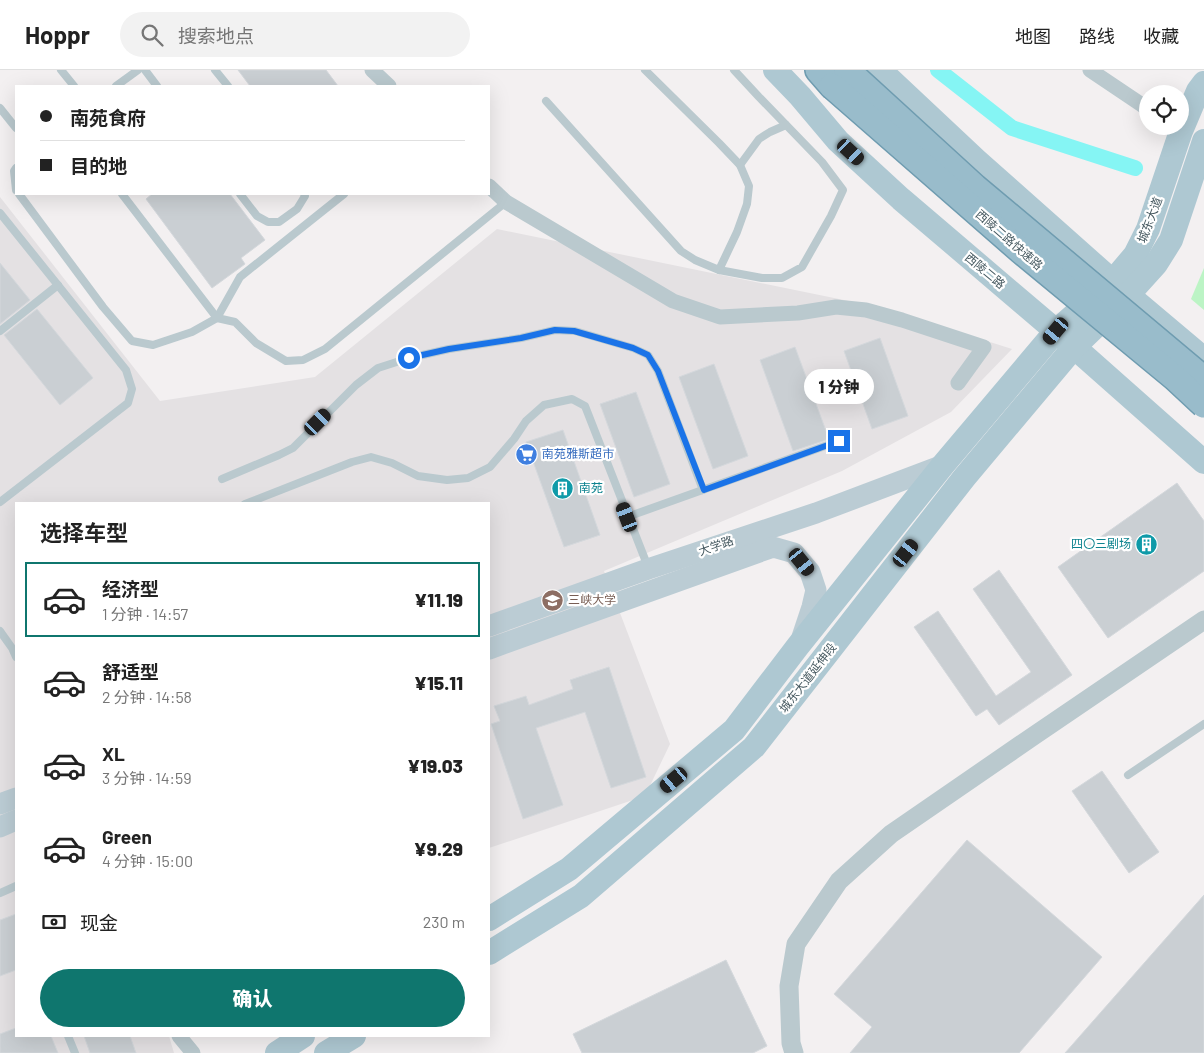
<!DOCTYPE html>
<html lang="zh">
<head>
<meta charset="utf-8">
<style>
	body { margin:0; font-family:Barlow,"Noto Sans SC",sans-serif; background:#f2f2f2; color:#222; height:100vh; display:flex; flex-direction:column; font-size:19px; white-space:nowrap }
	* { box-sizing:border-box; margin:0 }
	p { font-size:16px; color:#767676 }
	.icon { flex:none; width:28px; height:28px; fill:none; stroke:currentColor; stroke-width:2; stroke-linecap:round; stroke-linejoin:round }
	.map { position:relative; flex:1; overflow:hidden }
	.panel { position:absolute; left:15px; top:432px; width:475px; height:535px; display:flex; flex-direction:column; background:#fff; border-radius:0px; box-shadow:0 5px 20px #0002 }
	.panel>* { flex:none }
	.top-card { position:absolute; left:15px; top:15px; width:475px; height:110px; border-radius:0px; box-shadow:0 5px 20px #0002; display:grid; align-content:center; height:110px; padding:0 25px; background:#fff }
	.buttons { position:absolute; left:1139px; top:15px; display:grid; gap:10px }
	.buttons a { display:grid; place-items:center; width:50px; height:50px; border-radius:50%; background:#fff; box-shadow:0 5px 20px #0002; font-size:25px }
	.end { position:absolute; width:22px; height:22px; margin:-11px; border:6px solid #1a73e8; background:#fff; box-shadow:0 0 0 2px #fff }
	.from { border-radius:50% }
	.bubble { position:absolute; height:35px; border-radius:18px; background:#fff; box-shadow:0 5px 20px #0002; font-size:16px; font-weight:800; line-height:35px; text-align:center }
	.car { position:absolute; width:15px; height:30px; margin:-15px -8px; border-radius:6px; box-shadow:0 0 4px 1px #0007; background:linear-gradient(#222 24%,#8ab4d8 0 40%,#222 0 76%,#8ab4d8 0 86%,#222 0) }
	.top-card b { display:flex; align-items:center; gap:18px; height:48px; font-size:19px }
	.top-card b+b { border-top:1px solid #e0e0e0 }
	.top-card i { width:12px; height:12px; background:#222 }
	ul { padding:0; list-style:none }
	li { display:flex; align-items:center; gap:15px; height:75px; margin:0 10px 8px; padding:0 15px; border:2px solid transparent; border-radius:0px }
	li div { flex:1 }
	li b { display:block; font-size:19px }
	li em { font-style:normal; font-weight:800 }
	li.active { border-color:#0f766e }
	li>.icon { width:45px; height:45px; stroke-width:1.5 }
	h2 { padding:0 25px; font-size:22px; line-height:60px }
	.pay { display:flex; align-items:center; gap:12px; height:55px; padding:0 25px; font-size:19px }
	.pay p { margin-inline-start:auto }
	.button { display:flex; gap:10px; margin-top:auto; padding:10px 25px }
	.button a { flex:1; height:58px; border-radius:30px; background:#0f766e; color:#fff; font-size:20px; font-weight:800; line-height:58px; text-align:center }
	header { display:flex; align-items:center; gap:30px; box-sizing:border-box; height:70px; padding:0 25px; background:#fff; border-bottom:1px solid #e0e0e0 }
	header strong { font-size:24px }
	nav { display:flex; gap:28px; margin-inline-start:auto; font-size:18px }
	.search { width:350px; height:45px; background:#f2f2f2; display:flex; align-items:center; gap:12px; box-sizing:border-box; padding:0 18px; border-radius:28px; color:#767676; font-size:19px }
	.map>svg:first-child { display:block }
	.education { fill:#e4e1e3 }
	.green { fill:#bcf4c5 }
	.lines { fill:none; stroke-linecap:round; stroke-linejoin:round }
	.canal { stroke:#85f5f4; stroke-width:16 }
	.building { fill:#cacfd3; stroke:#d4d8dc }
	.trunk-casing { stroke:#6f9cb0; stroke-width:28 }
	.service { stroke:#bac9ce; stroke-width:8 }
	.minor { stroke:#bac9ce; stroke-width:15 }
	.tertiary { stroke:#bac9ce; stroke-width:19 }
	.secondary { stroke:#bbccd4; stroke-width:21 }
	.primary { stroke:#aec8d2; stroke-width:24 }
	.trunk { stroke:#99bccb; stroke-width:25 }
	.trunk-bridge-casing { stroke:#6f9cb0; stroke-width:28; stroke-linecap:butt }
	.trunk-bridge { stroke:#99bccb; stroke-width:25 }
	.route { stroke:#1a73e8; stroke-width:6 }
	.labels { text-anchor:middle; stroke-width:4.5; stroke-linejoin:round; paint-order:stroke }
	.street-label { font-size:12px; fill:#465960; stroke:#fff }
	.shop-label { font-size:12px; fill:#366cbe; stroke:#fff; text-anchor:start }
	.culture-label { font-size:12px; fill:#0d838f; stroke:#fff; text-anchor:start }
	.education-label { font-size:12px; fill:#785e54; stroke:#fff; text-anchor:start }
</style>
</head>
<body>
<header>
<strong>Hoppr</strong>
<div class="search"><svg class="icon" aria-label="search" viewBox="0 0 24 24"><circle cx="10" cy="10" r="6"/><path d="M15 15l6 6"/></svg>搜索地点</div>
<nav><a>地图</a><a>路线</a><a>收藏</a></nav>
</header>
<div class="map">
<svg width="1204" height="983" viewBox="0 0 1204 983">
	<rect width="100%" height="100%" fill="#f3f0f1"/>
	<path class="education" d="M 0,127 L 160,331 L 315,307 L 497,159 L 883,238 L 1012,279 L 951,342 L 842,401 L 604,501 L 670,674 L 645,726 L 489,778 L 489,434 L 16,434 L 16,966 L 169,966 L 174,983 L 0,983 Z"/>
	<path class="green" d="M 1204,198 L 1204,240 L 1191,229 Z"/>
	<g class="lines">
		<path class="canal" d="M 938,0 L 1012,58 L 1135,98"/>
	</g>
	<g class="building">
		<path d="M 238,0 L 326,0 L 338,16 L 250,16 Z"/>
		<path d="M 152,124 L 230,124 L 265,170 L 241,188 L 245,194 L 212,218 L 146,129 Z"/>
		<path d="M 0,193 L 30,230 L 0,254 Z"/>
		<path d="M 37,239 L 93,308 L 60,335 L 4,265 Z"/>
		<path d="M 880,268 L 908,346 L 872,359 L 844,281 Z"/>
		<path d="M 795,277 L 829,369 L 793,381 L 760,290 Z"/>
		<path d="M 714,294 L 748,386 L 713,399 L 679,307 Z"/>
		<path d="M 636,322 L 670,414 L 634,427 L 600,334 Z"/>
		<path d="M 563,360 L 600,465 L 564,477 L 526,372 Z"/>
		<path d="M 1177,413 L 1204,451 L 1204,501 L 1108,568 L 1058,497 Z"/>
		<path d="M 999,500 L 1072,605 L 999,655 L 987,639 L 976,646 L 914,557 L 938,541 L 996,626 L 1031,602 L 973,519 Z"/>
		<path d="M 609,597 L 646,707 L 611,718 L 585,642 L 536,658 L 563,735 L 523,749 L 491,654 L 500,651 L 494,636 L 526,626 L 529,635 L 573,619 L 570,610 Z"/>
		<path d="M 1102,701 L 1159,782 L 1129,803 L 1072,721 Z"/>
		<path d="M 967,770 L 1102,887 L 1019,983 L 850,983 L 872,957 L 834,924 Z"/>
		<path d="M 1204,825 L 1204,983 L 1065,983 Z"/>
		<path d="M 16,844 L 16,900 L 0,906 L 0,850 Z"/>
		<path d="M 726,890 L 767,976 L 753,983 L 582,983 L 573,964 Z"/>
		<path d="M 16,958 L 16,966 L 51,966 L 58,983 L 0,983 L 0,964 Z"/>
		<path d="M 84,966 L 130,966 L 136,983 L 90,983 Z"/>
	</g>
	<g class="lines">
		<defs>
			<path id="trunk" d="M 818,0 L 832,16"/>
		</defs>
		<use href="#trunk" class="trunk-casing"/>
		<g class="service">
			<path d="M 61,0 L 74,16"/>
			<path d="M 145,0 L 157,16"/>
			<path d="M 215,0 L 228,16"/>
			<path d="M 645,0 L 719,73 L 740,95 L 749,116 L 747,134 L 737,162 L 719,200"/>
			<path d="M 116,16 L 138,0"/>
			<path d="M 546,31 L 681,181 L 695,190 L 719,200 L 762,208 L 782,208 L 802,197 L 831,146 L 843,120 L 822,92 L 759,27 L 734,0"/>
			<path d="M 0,38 L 16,58"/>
			<path d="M 740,95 L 759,69 L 770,62 L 786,55"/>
			<path d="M 16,98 L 14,101 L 16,120"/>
			<path d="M 19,124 L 103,237 L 132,271 L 153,275 L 192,262 L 217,248 L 240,207 L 344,124"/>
			<path d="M 122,124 L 217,248 L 235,252 L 256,273 L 286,291 L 303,290 L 325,279 L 506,132"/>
			<path d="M 240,124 L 257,146 L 268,152 L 279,152 L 297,139 L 305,126 L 304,124"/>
			<path d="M 0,143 L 126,300 L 132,319 L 128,333 L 0,432"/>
			<path d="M 0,261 L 58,215"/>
			<path d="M 222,409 L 279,385 L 293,378 L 356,315 L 378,298 L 409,288 L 449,279 L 521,268 L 555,260 L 575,261 L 633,278 L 648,285 L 658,301 L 703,420"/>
			<path d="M 245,434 L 352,392 L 371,387 L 392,393 L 418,406 L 447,410 L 468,408 L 490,397 L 514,369 L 526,351 L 544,335 L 572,329 L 585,336 L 648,497"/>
			<path d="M 627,447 L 839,371"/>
			<path d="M 0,561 L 12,578 L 16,587"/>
			<path d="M 1128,705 L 1204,654"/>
			<path d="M 0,823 L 16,816"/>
			<path d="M 68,966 L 75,983"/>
		</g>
		<g class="minor">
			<path d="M 372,0 L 389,16"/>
			<path d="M 1090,0 L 1148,39"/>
			<path d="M 489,116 L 506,132 L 673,231 L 720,247 L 798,243 L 836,237 L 866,240 L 902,250 L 984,277 L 958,313"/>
			<path d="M 179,966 L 193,983"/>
		</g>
		<path class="tertiary" d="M 794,983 L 791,973 L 789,916 L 796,874 L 839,811 L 891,764 L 1032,667 L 1204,550"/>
		<g class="secondary">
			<path d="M 489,556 L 648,499 L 816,443 L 943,395"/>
			<path d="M 489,579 L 773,477 L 794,483 L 810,502 L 816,520 L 812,537 L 802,567"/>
			<path d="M 0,734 L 16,728"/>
			<path d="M 0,757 L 16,750"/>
		</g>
		<g class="primary">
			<path d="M 775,0 L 800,26 L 838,71 L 901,129 L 1056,261 L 1204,392"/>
			<path d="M 880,0 L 977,91 L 1128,225 L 1204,289"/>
			<path d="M 489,849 L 569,799 L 734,660 L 798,576 L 943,395 L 1056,261 L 1113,211 L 1135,185 L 1148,159 L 1181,61 L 1198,21 L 1204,13"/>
			<path d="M 489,883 L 581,826 L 754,677 L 964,408 L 1074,277 L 1128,225 L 1156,194 L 1171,170 L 1204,71"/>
			<path d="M 277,983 L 303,966"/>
			<path d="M 326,983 L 354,966"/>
		</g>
		<use href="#trunk" class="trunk"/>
		<defs>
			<g id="trunk-bridge">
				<path d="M 847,0 L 975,117 L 1204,309"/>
				<path d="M 832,16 L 1021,181 L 1175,308 L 1204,335"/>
			</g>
		</defs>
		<use href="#trunk-bridge" class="trunk-bridge-casing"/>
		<use href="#trunk-bridge" class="trunk-bridge"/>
	</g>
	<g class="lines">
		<path class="route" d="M 409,288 L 449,279 L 521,268 L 555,260 L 574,261 L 633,278 L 648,285 L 658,301 L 704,420 L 839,371"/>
	</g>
	<defs>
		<symbol id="supermarket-disc" viewBox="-11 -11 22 22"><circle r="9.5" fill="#3f7fe0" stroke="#fff"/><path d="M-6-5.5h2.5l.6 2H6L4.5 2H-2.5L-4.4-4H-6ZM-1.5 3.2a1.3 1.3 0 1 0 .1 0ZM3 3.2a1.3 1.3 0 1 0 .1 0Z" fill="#fff"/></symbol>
		<symbol id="building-disc" viewBox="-11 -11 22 22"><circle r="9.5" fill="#0f9aa8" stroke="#fff"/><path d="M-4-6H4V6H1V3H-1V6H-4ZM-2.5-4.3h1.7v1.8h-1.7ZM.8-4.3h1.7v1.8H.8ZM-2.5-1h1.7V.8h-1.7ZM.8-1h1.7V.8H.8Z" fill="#fff"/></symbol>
		<symbol id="university-disc" viewBox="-11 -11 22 22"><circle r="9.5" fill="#8d6e63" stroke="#fff"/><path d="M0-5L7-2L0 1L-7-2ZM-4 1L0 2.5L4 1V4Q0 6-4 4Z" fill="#fff"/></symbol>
	</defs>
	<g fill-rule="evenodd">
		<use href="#supermarket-disc" x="514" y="372" width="25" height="25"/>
		<use href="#building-disc" x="550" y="406" width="25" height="25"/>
		<use href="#building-disc" x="1134" y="462" width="25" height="25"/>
		<use href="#university-disc" x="540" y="518" width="25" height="25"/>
	</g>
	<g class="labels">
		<g class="street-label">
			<text transform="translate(1150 150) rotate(-69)" y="4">城东大道</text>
			<text transform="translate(1009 170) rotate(41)" y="4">西陵二路快速路</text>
			<text transform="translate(985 201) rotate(40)" y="4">西陵二路</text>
			<text transform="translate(716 476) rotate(-19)" y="4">大学路</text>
			<text transform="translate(808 608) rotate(-52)" y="4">城东大道延伸段</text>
		</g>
		<g class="shop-label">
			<text x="542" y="388">南苑雅斯超市</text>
		</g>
		<g class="culture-label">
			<text x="579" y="422">南苑</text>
			<text x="1131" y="478" text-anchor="end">四〇三剧场</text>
		</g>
		<g class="education-label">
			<text x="568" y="534">三峡大学</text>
		</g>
	</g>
</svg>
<div class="buttons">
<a><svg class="icon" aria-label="locate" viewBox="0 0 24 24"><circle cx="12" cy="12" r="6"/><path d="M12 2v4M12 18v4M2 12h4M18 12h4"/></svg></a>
</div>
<i class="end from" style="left:409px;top:288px"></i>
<i class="end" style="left:839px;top:371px"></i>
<div class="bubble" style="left:804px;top:299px;width:70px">1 分钟</div>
<i class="car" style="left:851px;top:82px;rotate:133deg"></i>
<i class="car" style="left:1056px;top:261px;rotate:220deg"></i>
<i class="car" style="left:318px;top:352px;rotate:45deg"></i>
<i class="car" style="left:627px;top:447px;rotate:339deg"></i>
<i class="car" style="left:906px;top:483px;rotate:38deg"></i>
<i class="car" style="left:802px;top:492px;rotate:141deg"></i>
<i class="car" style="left:674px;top:710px;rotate:230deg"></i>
<div class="top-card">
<b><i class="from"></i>南苑食府</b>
<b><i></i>目的地</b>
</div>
<section class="panel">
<h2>选择车型</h2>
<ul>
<li class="active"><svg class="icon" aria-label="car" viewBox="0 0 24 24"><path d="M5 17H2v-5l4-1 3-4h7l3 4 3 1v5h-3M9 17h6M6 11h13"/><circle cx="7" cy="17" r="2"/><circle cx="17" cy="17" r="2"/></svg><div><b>经济型</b><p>1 分钟 · 14:57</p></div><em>¥11.19</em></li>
<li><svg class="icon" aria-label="car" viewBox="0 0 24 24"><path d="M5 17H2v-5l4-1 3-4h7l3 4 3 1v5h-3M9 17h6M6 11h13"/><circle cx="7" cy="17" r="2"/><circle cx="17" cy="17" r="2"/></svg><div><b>舒适型</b><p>2 分钟 · 14:58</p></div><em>¥15.11</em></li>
<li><svg class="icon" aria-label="car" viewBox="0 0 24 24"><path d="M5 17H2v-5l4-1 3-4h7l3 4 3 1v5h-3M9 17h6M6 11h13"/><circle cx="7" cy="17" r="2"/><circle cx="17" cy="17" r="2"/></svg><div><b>XL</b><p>3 分钟 · 14:59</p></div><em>¥19.03</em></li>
<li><svg class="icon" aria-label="car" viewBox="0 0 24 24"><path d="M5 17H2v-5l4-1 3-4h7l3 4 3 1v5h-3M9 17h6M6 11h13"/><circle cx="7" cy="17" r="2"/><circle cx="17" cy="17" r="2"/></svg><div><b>Green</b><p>4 分钟 · 15:00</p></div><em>¥9.29</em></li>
</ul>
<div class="pay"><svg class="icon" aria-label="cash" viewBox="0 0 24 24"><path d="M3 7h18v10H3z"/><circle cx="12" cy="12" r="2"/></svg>现金<p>230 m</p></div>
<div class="button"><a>确认</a></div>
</section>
</div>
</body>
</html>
